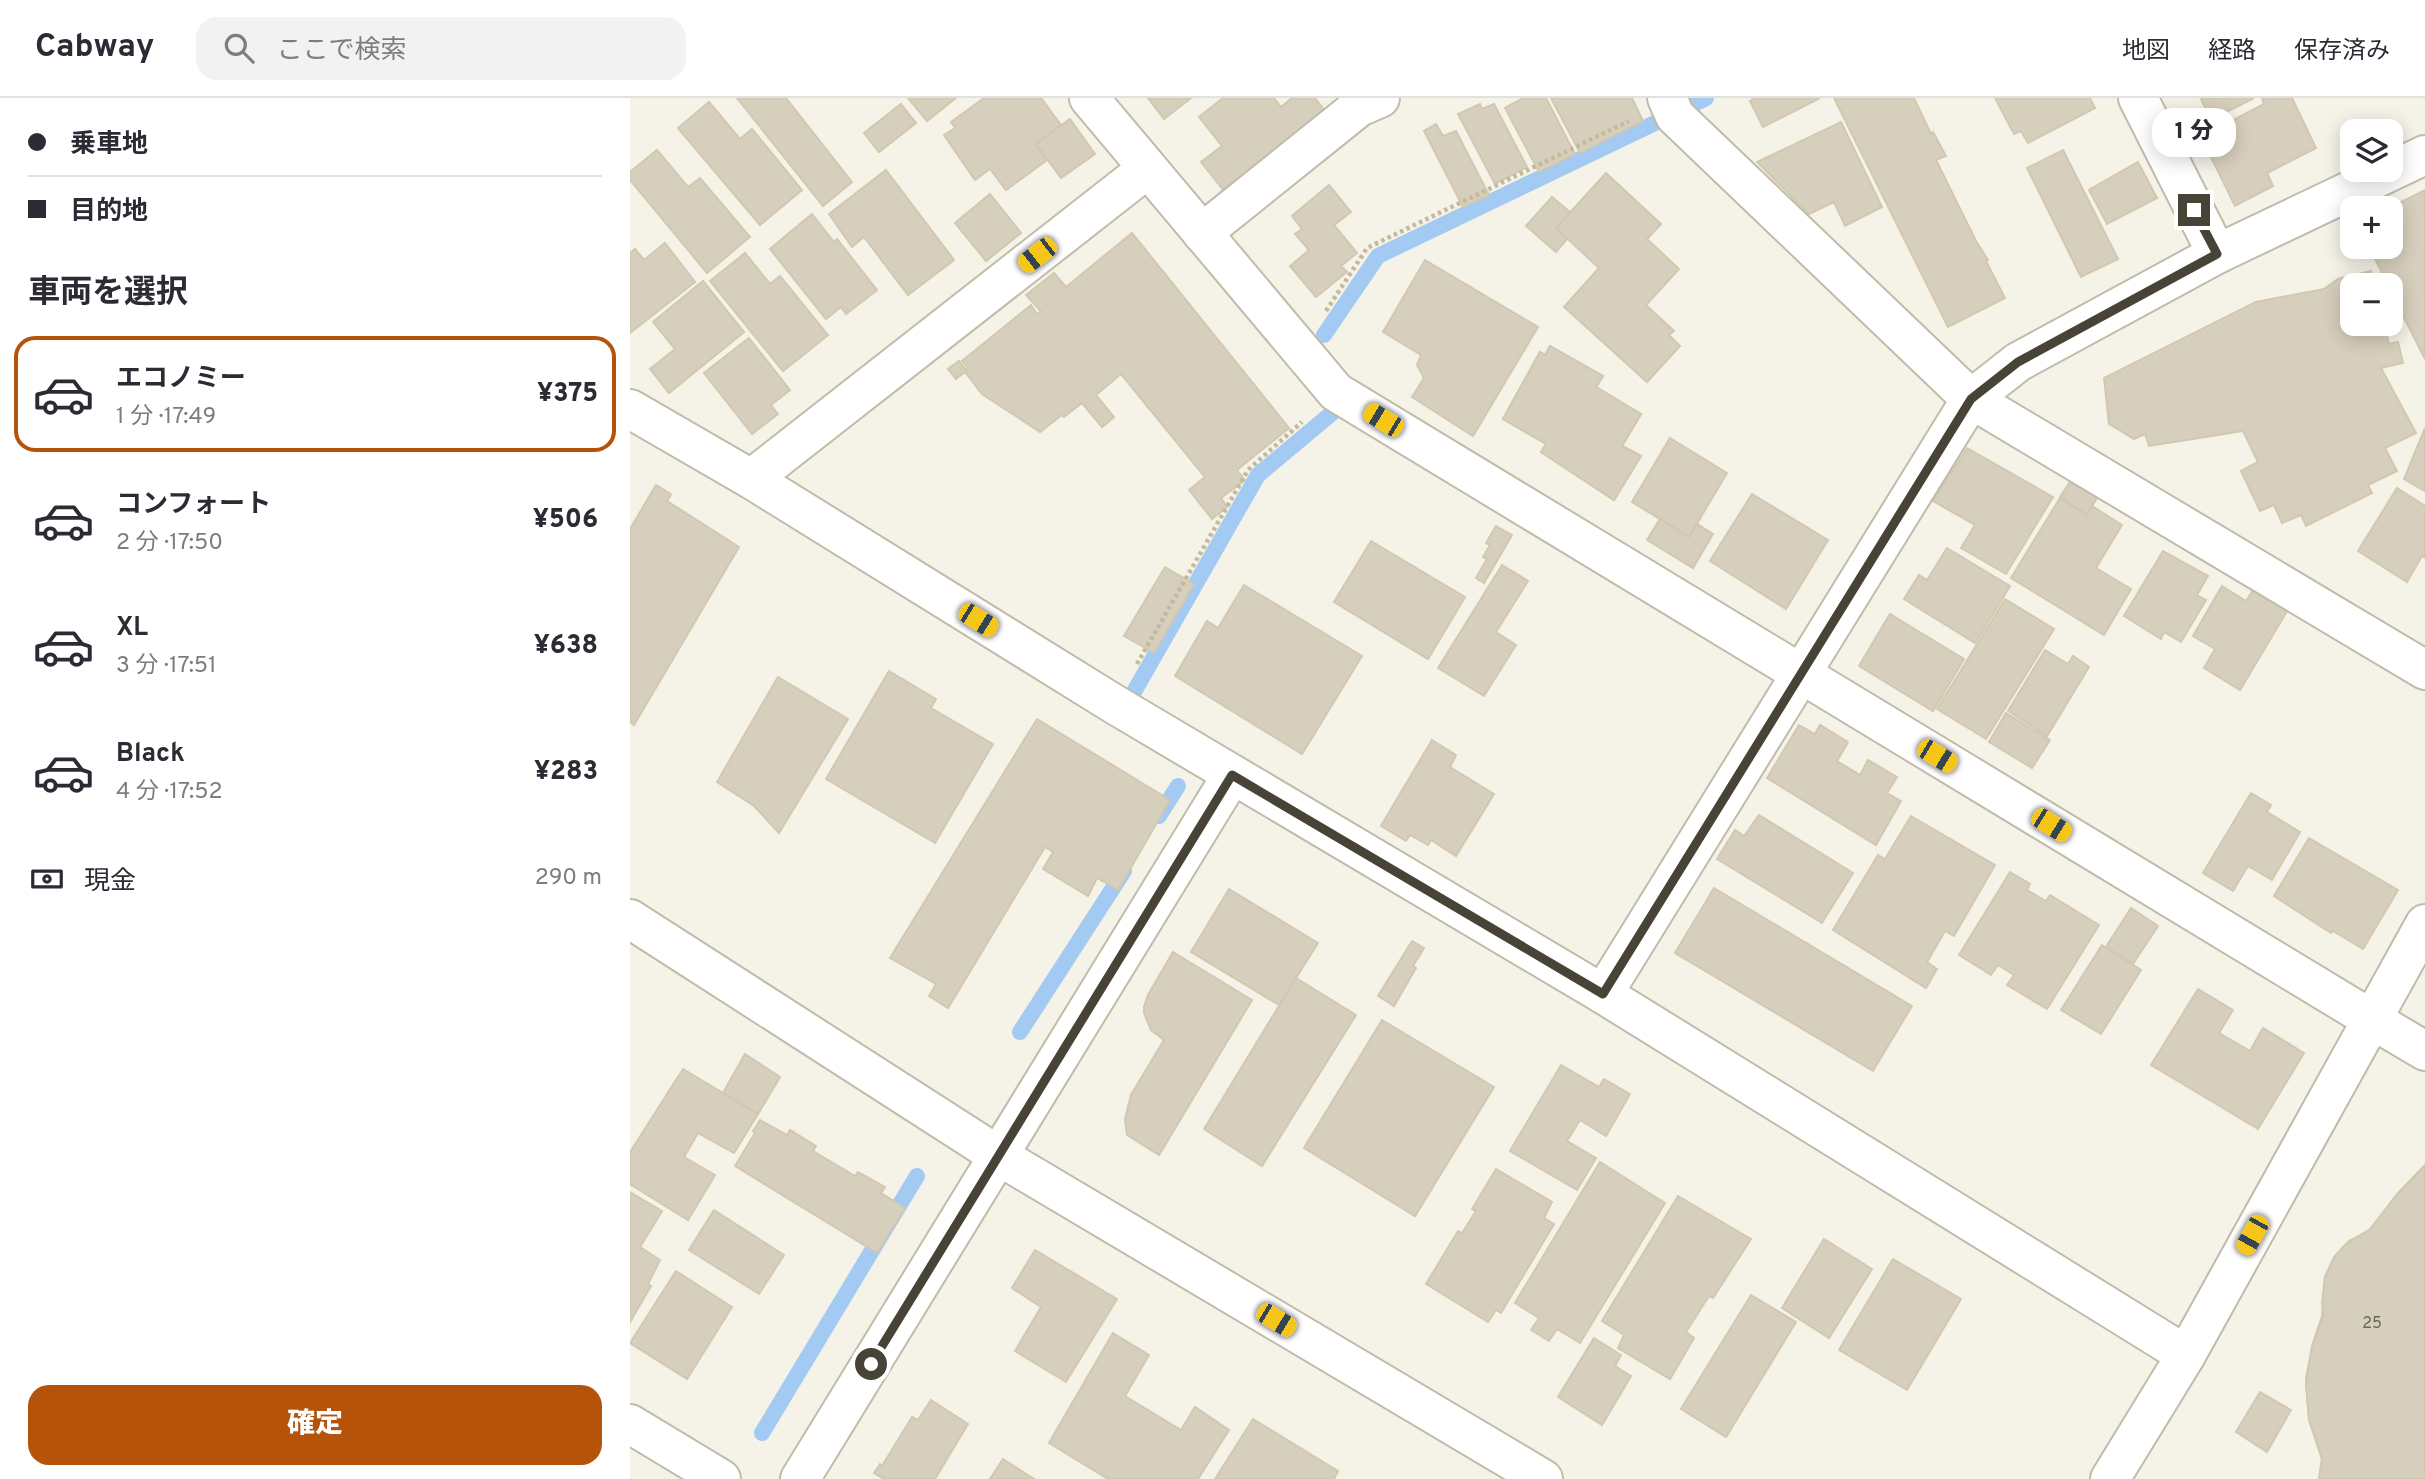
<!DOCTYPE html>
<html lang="ja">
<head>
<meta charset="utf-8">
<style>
	body { margin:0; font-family:Overpass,"Noto Sans JP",sans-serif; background:#f2f2f3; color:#2b2b33; height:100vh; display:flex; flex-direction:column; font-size:26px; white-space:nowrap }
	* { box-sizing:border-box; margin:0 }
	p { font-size:23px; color:#7c7c81 }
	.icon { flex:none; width:38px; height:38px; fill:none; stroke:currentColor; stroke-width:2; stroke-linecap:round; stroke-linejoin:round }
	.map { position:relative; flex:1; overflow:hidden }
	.details { display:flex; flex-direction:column; background:#fff; width:630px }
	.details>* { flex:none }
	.hud { display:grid; align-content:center; height:154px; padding:0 28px; background:#fff }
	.fabs { position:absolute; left:1710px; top:21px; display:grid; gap:14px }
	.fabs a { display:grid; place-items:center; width:63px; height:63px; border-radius:14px; background:#fff; box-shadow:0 4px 18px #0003; font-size:35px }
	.end { position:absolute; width:32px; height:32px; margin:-16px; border:9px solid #484337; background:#fff; box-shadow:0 0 0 4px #fff }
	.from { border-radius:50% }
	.bubble { position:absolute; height:49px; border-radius:21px; background:#fff; box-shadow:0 4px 18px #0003; font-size:23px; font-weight:800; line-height:49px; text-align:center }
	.car { position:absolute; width:21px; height:42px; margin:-21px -10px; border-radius:9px; box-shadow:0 0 5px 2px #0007; background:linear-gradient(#f5c518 24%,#345 0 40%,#f5c518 0 76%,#345 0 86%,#f5c518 0) }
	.hud b { display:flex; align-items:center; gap:24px; height:66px; font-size:26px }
	.hud b+b { border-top:2px solid #e1e1e2 }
	.hud i { width:18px; height:18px; background:#2b2b33 }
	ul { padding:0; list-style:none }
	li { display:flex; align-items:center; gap:21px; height:116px; margin:0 14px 10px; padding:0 14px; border:4px solid transparent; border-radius:21px }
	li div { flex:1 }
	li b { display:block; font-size:26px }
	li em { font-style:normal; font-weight:800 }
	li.current { border-color:#b45309 }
	li>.icon { width:63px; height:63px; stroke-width:1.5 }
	h2 { padding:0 28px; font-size:32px; line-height:84px }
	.pay { display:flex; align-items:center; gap:18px; height:77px; padding:0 28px; font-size:26px }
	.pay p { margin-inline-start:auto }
	.action { display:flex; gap:14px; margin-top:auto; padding:14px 28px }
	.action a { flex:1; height:80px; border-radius:21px; background:#b45309; color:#fff; font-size:28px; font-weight:800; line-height:80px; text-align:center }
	header { display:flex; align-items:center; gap:42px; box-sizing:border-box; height:98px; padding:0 35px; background:#fff; border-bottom:2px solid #e1e1e2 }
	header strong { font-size:33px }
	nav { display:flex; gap:38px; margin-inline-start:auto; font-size:24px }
	.search { width:490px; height:63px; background:#f2f2f3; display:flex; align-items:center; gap:18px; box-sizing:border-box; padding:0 24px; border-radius:21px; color:#7c7c81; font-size:26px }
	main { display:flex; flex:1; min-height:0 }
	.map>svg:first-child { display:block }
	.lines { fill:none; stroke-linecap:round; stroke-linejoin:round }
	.stream { stroke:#a3caf3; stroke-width:16 }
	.building { fill:#d7cfbd; stroke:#d2c8b0; stroke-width:2 }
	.minor-casing { stroke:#c1bbaa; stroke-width:42 }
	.tertiary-casing { stroke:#c1bbaa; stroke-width:42 }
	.path { stroke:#c3b99b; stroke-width:4.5; stroke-dasharray:3.5 3.5; stroke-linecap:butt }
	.minor { stroke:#fff; stroke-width:38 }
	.tertiary { stroke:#fff; stroke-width:38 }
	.route { stroke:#484337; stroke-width:9 }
	.labels { text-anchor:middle; stroke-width:6; stroke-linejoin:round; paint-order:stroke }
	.number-label { font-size:16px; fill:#6c6658 }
</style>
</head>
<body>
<header>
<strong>Cabway</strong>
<div class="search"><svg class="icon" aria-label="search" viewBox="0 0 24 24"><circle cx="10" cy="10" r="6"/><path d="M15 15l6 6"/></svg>ここで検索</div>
<nav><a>地図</a><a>経路</a><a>保存済み</a></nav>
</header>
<main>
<section class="details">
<div class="hud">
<b><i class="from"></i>乗車地</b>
<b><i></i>目的地</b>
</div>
<h2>車両を選択</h2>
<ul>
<li class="current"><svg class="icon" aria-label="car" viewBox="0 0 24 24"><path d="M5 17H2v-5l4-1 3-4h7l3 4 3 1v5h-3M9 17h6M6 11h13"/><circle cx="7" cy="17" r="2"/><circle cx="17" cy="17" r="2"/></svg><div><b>エコノミー</b><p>1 分 · 17:49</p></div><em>¥375</em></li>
<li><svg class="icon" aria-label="car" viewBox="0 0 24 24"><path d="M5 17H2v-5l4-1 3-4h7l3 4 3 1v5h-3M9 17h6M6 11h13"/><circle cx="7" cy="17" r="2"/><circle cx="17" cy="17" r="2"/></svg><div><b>コンフォート</b><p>2 分 · 17:50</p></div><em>¥506</em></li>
<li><svg class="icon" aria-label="car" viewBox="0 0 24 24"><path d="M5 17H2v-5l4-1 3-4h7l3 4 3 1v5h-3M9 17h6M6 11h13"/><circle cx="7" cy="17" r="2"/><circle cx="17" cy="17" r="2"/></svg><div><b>XL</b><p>3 分 · 17:51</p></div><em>¥638</em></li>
<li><svg class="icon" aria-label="car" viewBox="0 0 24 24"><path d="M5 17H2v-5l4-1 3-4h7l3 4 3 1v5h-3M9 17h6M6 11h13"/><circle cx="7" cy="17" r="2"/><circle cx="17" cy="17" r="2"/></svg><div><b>Black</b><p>4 分 · 17:52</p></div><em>¥283</em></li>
</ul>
<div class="pay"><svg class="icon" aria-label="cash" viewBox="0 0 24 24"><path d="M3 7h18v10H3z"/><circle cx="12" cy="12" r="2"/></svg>現金<p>290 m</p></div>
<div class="action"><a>確定</a></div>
</section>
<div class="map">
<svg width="1795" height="1381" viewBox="0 0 1795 1381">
	<rect width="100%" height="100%" fill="#f5f2e8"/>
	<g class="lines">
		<g class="stream">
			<path d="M 1064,6 L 1076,0"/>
			<path d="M 694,237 L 748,158 L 1029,23"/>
			<path d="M 501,599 L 628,377 L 708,310"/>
			<path d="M 529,718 L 548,688"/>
			<path d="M 390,934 L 494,773"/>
			<path d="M 132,1335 L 287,1078"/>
		</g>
	</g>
	<g class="building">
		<path d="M 107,0 L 156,0 L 222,84 L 193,108 Z"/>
		<path d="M 278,0 L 326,0 L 297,23 Z"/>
		<path d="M 354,0 L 411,0 L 431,27 L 406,46 L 417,62 L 376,92 L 360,71 L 345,82 L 314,37 L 325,30 L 321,24 Z"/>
		<path d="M 518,0 L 561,0 L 534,21 Z"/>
		<path d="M 593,0 L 644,0 L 651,9 L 662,0 L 685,0 L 705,26 L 594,93 L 571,64 L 592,48 L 569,19 Z"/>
		<path d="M 893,0 L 916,0 L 945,56 L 909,74 L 875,10 Z"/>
		<path d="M 921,0 L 1002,0 L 1013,23 L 950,55 Z"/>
		<path d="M 1125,0 L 1190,0 L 1133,29 L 1120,3 Z"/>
		<path d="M 1204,0 L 1284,0 L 1301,36 L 1303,34 L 1316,58 L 1306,62 L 1346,143 L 1358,162 L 1356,163 L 1375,200 L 1318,229 Z"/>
		<path d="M 1365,0 L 1460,0 L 1465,10 L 1398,45 L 1391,33 L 1384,36 Z"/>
		<path d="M 1573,0 L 1624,0 L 1581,22 L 1571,1 Z"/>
		<path d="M 1635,0 L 1662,0 L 1686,50 L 1637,75 L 1643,88 L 1605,108 L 1571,39 L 1634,6 L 1632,1 Z"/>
		<path d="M 79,4 L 110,41 L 122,31 L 172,92 L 130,127 L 48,30 Z"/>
		<path d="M 271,6 L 286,25 L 249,54 L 234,35 Z"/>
		<path d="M 850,6 L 852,11 L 864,6 L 897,69 L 865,86 L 828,16 Z"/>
		<path d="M 440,21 L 465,56 L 431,80 L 406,46 Z"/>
		<path d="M 1211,24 L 1252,109 L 1215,128 L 1204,104 L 1179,116 L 1127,64 Z"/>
		<path d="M 806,26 L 813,38 L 826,33 L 859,97 L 833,109 L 794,33 Z"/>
		<path d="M 27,52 L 58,89 L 70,80 L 120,139 L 77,175 L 0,82 L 0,74 Z"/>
		<path d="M 1433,52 L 1488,161 L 1451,179 L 1397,70 Z"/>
		<path d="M 1508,64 L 1527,100 L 1477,126 L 1459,92 Z"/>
		<path d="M 256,72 L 324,162 L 278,197 L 234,139 L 222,149 L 199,116 Z"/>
		<path d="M 976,75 L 1031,126 L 1017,141 L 1049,171 L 1016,207 L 1044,233 L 1039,237 L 1050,248 L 1017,284 L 934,209 L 969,170 L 926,130 Z"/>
		<path d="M 699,87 L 721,114 L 704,127 L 727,155 L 711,168 L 717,174 L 686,199 L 660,168 L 679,152 L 665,136 L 672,131 L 662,118 Z"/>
		<path d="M 1795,92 L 1795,261 L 1760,192 L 1760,187 L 1758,187 L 1739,149 L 1760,149 L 1759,110 Z"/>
		<path d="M 360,96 L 391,135 L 356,163 L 325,125 Z"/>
		<path d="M 922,99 L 940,114 L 926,130 L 937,141 L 926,154 L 896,128 Z"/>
		<path d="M 182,116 L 204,144 L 207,141 L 247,192 L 216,216 L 211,209 L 196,221 L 140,151 Z"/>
		<path d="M 502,135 L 659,330 L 607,372 L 615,382 L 591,400 L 597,409 L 582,421 L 559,392 L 575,379 L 491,276 L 466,297 L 484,319 L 472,329 L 452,305 L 434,319 L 432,317 L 410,334 L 352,296 L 335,274 L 326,281 L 318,271 L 329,263 L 336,272 L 338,270 L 332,263 L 401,207 L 407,216 L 411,213 L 396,197 L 424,175 L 436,189 Z"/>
		<path d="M 35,145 L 65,184 L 0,235 L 0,155 L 5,151 L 14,162 Z"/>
		<path d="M 115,155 L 140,186 L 150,178 L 198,237 L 153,273 L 80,183 Z"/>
		<path d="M 795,162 L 908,229 L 843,338 L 782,299 L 794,280 L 787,267 L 791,257 L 753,234 Z"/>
		<path d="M 1741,173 L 1744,187 L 1722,187 L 1722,226 L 1754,226 L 1759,246 L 1768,244 L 1773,265 L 1751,270 L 1786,335 L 1755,350 L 1767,373 L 1738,387 L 1742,395 L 1676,428 L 1671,417 L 1652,425 L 1644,407 L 1630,413 L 1611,373 L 1628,364 L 1613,333 L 1519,348 L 1515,336 L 1504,341 L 1479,326 L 1474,280 L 1626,204 L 1694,191 L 1708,181 Z"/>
		<path d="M 73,183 L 114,234 L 39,295 L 20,271 L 45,251 L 23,224 Z"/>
		<path d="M 119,240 L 160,292 L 141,307 L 148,316 L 122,336 L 74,275 Z"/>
		<path d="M 920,248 L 973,278 L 966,289 L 1011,316 L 992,348 L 1011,358 L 984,402 L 911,354 L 916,346 L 873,321 L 910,254 L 915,257 Z"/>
		<path d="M 920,248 L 973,278 L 966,289 L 1011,316 L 992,348 L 1011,358 L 984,402 L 911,354 L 916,346 L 873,321 L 910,254 L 915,257 Z"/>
		<path d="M 1795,330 L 1795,393 L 1774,381 Z"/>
		<path d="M 1040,340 L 1097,375 L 1059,439 L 1002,404 Z"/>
		<path d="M 1337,350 L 1423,399 L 1376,476 L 1331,450 L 1345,427 L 1303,403 Z"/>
		<path d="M 1441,382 L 1468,398 L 1457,417 L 1430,399 Z"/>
		<path d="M 26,387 L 41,396 L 37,403 L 109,449 L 4,627 L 0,624 L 0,431 Z"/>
		<path d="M 1767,390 L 1795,408 L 1795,460 L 1792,458 L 1777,484 L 1728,453 Z"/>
		<path d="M 1122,396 L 1198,442 L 1156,511 L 1080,463 Z"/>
		<path d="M 1430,400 L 1457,417 L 1462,408 L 1492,427 L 1466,470 L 1501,491 L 1474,537 L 1381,480 Z"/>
		<path d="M 1030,421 L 1059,439 L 1067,426 L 1083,436 L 1063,470 L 1017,442 Z"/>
		<path d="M 866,428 L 882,437 L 854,485 L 846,480 L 857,461 L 853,459 L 860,447 L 856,445 Z"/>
		<path d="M 741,443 L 835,499 L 798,561 L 704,504 Z"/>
		<path d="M 1317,450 L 1380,488 L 1345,545 L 1274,501 L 1289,477 L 1297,482 Z"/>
		<path d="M 1533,453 L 1578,478 L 1567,497 L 1576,502 L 1551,544 L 1534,534 L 1531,541 L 1494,518 Z"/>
		<path d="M 872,467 L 898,483 L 866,534 L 886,547 L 854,598 L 808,570 Z"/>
		<path d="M 535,469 L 564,486 L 524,555 L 494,538 Z"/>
		<path d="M 614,487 L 732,558 L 672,656 L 545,578 L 577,523 L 588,530 Z"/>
		<path d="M 1592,488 L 1616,503 L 1625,489 L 1659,510 L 1610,592 L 1574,570 L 1585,551 L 1563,538 Z"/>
		<path d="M 1375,501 L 1424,531 L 1356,641 L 1307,611 Z"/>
		<path d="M 1260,516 L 1334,561 L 1303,613 L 1229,568 Z"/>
		<path d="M 1415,552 L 1438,566 L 1443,558 L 1459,569 L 1417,638 L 1378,613 Z"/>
		<path d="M 259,573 L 306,601 L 301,610 L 363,646 L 305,745 L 196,681 Z"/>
		<path d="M 148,579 L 218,621 L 149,735 L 124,708 L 87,684 Z"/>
		<path d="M 1376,615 L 1420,642 L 1402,670 L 1359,644 Z"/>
		<path d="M 407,621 L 540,702 L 488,792 L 467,780 L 458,798 L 413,771 L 423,754 L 415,749 L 318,910 L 299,898 L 306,886 L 260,860 Z"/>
		<path d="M 1169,627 L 1185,636 L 1190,627 L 1218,644 L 1207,663 L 1230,677 L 1238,662 L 1267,679 L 1257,695 L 1271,703 L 1246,747 L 1137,680 Z"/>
		<path d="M 802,642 L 826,657 L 820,669 L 864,696 L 826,758 L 801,742 L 798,747 L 780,737 L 776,743 L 751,728 Z"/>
		<path d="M 1621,695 L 1641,707 L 1637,714 L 1670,734 L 1642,782 L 1618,768 L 1603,793 L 1573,775 Z"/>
		<path d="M 1129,717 L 1223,775 L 1192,825 L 1087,761 L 1105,732 L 1114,738 Z"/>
		<path d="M 1281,718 L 1365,767 L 1324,838 L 1315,833 L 1297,864 L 1307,871 L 1296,890 L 1203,832 L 1248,757 L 1255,761 Z"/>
		<path d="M 1679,740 L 1768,792 L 1733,851 L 1703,833 L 1701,835 L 1644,798 Z"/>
		<path d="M 1380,774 L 1400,786 L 1397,792 L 1416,803 L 1420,797 L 1469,827 L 1417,911 L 1377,887 L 1384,877 L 1368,867 L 1361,877 L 1329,857 Z"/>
		<path d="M 1084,790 L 1282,908 L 1243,973 L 1045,855 Z"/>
		<path d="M 599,791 L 688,845 L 649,907 L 561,854 Z"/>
		<path d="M 1501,810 L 1528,828 L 1503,866 L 1476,849 Z"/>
		<path d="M 782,843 L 794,850 L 783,868 L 786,870 L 764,908 L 748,898 Z"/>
		<path d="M 1472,847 L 1511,872 L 1471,936 L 1431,912 Z"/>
		<path d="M 543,854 L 622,902 L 529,1057 L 497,1037 L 495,1021 L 501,997 L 534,942 L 521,932 L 514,915 L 514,909 L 518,897 Z"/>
		<path d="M 666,880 L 726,917 L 632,1068 L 574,1031 Z"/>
		<path d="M 1568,891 L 1603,912 L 1589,935 L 1620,953 L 1633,930 L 1674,955 L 1628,1031 L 1521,967 Z"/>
		<path d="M 752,922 L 864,989 L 785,1118 L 674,1050 Z"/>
		<path d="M 115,956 L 150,979 L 128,1016 L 93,995 Z"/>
		<path d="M 931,967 L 969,989 L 974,981 L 1000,996 L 976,1038 L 950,1022 L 937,1043 L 966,1060 L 947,1092 L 880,1053 Z"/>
		<path d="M 53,971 L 128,1016 L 104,1055 L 68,1035 L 54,1059 L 85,1077 L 58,1122 L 0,1086 L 0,1054 Z"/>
		<path d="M 130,1022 L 157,1037 L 160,1032 L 186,1048 L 183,1053 L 225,1078 L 228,1074 L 255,1089 L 251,1095 L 275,1110 L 247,1155 L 105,1068 L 125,1035 L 123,1033 Z"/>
		<path d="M 970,1064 L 1035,1105 L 950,1245 L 927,1231 L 919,1243 L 901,1232 L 909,1220 L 885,1205 Z"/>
		<path d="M 1795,1067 L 1795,1381 L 1689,1381 L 1692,1361 L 1679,1322 L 1676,1280 L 1683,1245 L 1692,1218 L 1695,1179 L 1704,1159 L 1719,1143 L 1740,1132 L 1768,1095 Z"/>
		<path d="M 1795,1068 L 1795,1381 L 1689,1381 L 1692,1360 L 1679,1321 L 1676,1287 L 1682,1248 L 1694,1218 L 1692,1205 L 1695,1179 L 1706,1157 L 1713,1149 L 1740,1131 L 1767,1097 Z"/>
		<path d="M 866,1071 L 922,1104 L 914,1120 L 924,1126 L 871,1215 L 866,1212 L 858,1224 L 796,1186 L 828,1133 L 832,1135 L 846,1113 L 842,1111 Z"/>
		<path d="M 0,1094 L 32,1113 L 10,1149 L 30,1162 L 18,1186 L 21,1188 L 0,1224 Z"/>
		<path d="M 1048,1098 L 1121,1141 L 1083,1200 L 1079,1198 L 1056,1234 L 1064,1240 L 1040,1281 L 988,1250 L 994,1237 L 972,1223 Z"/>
		<path d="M 84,1112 L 154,1157 L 129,1196 L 59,1152 Z"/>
		<path d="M 1194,1141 L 1242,1171 L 1199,1240 L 1152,1210 Z"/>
		<path d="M 405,1152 L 487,1201 L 436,1284 L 385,1253 L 411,1209 L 382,1190 Z"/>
		<path d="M 1263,1161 L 1331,1201 L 1277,1292 L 1209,1252 Z"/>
		<path d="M 46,1173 L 102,1209 L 57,1281 L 0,1245 Z"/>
		<path d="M 1121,1197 L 1166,1224 L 1096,1339 L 1051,1311 Z"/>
		<path d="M 483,1235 L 519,1257 L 495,1298 L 551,1332 L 565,1309 L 599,1332 L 568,1381 L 478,1381 L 419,1345 Z"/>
		<path d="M 964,1240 L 991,1257 L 985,1268 L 1001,1278 L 972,1327 L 928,1299 Z"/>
		<path d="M 1630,1294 L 1661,1312 L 1637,1354 L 1606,1334 Z"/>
		<path d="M 301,1302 L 338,1326 L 305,1381 L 254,1381 L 244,1375 L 250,1366 L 252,1368 L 282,1319 L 288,1322 Z"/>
		<path d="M 623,1321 L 708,1373 L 704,1381 L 585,1381 Z"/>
		<path d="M 373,1361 L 404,1381 L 360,1381 Z"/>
	</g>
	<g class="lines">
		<defs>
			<g id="minor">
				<path d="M 459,0 L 706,294 L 1741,921"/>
				<path d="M 1037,0 L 1045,18 L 1341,301 L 1795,572"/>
				<path d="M 1508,0 L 1587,156"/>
				<path d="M 572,135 L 729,9 L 750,0"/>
				<path d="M 0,311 L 121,381 L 484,606 L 973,896 L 1556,1257"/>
				<path d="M 121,381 L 517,71"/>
				<path d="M 973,896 L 1341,301 L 1388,264 L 1587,156 L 1795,57"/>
				<path d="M 0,1326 L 91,1381"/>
				<path d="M 170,1381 L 602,677"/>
				<path d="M 1480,1381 L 1556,1257 L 1795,826"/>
			</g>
			<g id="tertiary">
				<path d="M 0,821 L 369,1058 L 913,1381"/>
				<path d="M 1741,921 L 1795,953"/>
			</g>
		</defs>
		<use href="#minor" class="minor-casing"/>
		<use href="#tertiary" class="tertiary-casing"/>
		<g class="path">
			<path d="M 696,213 L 737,150 L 999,23"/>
			<path d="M 507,566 L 618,372 L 672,324"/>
		</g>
		<use href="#minor" class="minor"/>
		<use href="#tertiary" class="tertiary"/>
	</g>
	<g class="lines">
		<path class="route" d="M 241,1266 L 602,677 L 973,896 L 1341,301 L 1388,264 L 1587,156 L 1564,112"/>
	</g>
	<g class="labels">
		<g class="number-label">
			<text x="1742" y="1230">25</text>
		</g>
	</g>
</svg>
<div class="fabs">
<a><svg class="icon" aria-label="layers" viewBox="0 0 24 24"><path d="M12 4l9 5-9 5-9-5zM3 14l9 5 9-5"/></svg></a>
<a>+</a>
<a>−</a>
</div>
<i class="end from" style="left:241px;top:1266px"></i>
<i class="end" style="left:1564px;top:112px"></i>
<div class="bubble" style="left:1522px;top:10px;width:84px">1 分</div>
<i class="car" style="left:407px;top:157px;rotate:232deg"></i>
<i class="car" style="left:753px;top:322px;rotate:301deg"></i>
<i class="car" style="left:348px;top:522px;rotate:122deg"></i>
<i class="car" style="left:1307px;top:658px;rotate:121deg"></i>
<i class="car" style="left:1421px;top:727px;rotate:122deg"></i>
<i class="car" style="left:1622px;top:1137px;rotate:209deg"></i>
<i class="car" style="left:646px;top:1222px;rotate:121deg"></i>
</div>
</main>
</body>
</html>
